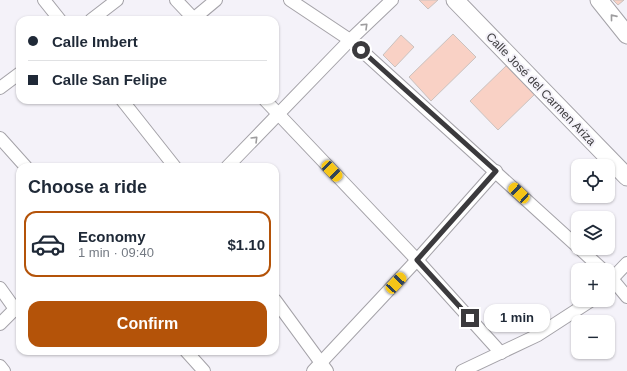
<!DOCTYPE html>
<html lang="en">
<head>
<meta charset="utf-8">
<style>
	body { margin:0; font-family:Helvetica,sans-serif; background:#f6f6f7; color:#1f2937; height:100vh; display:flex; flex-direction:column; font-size:15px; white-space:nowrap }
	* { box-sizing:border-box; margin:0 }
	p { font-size:13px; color:#747a83 }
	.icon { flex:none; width:22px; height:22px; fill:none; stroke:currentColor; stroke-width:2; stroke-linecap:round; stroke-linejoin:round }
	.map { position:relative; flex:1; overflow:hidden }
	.side { position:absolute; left:16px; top:163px; width:263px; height:192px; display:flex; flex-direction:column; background:#fff; border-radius:12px; box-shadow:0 1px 3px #0004 }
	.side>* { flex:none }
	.top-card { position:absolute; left:16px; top:16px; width:263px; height:88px; border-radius:12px; box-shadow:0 1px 3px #0004; display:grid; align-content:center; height:88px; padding:0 12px; background:#fff }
	.fabs { position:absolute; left:571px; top:159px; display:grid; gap:8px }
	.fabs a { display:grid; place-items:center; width:44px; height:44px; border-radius:8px; background:#fff; box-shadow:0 1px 3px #0004; font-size:20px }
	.end { position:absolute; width:18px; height:18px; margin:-9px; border:5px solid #3b3a3d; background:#fff; box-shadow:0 0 0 2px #fff }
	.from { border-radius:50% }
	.bubble { position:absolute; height:28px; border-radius:12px; background:#fff; box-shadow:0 1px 3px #0004; font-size:13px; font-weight:700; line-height:28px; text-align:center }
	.car { position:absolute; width:12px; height:24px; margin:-12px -6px; border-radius:5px; box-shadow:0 0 3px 1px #0007; background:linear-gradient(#f5c518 24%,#345 0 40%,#f5c518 0 76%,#345 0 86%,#f5c518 0) }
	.top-card b { display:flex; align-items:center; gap:14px; height:38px; font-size:15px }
	.top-card b+b { border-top:1px solid #e0e1e3 }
	.top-card i { width:10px; height:10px; background:#1f2937 }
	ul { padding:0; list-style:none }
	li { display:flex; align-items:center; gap:12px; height:66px; margin:0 8px 6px; padding:0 4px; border:2px solid transparent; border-radius:12px }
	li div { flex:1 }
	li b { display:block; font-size:15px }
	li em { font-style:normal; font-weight:700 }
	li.selected { border-color:#b45309 }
	li>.icon { width:36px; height:36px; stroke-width:1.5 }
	h2 { padding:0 12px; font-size:18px; line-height:48px }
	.button { display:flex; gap:8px; margin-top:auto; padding:8px 12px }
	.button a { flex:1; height:46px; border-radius:12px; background:#b45309; color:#fff; font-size:16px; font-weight:700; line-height:46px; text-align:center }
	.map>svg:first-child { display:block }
	.building { fill:#f9d1c5; stroke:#cac2bf }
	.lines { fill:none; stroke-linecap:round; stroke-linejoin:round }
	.street-casing { stroke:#a4a2a8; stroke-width:14 }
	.secondary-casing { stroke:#a4a2a8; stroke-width:19 }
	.street { stroke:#fff; stroke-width:12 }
	.secondary { stroke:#fff; stroke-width:17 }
	.oneway { stroke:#9d9c9e }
	.route { stroke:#3b3a3d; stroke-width:5 }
	.labels { text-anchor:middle; stroke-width:4; stroke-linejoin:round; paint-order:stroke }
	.street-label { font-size:12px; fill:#3b3a3d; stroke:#f4f2f9 }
</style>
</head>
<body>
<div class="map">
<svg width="627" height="371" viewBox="0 0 627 371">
	<rect width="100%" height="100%" fill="#f4f2f9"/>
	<g class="building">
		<path d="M 419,0 L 438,0 L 428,9 Z"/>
		<path d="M 613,0 L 624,0 L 618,5 Z"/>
		<path d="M 453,34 L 476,57 L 431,101 L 409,77 Z"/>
		<path d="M 401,35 L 414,47 L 395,67 L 383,55 Z"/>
		<path d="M 507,65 L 535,94 L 498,130 L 470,101 Z"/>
	</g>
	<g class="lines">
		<defs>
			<g id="street">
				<path d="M 44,0 L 60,20"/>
				<path d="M 176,0 L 195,20"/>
				<path d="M 290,0 L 350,40 L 578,247"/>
				<path d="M 91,20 L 117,0"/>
				<path d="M 192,20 L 216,0"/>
				<path d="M 0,88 L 20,73"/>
				<path d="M 122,100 L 175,167"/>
				<path d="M 265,100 L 417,260 L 501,353"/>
				<path d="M 0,138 L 26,167"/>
				<path d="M 227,167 L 350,40 L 392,0"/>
				<path d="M 579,248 L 603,270"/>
				<path d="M 608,274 L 627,297"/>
				<path d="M 608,283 L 627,263"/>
				<path d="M 0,288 L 15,309 L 20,312"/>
				<path d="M 275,300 L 327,371"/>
				<path d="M 0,324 L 15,309"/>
				<path d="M 186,351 L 204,371"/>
				<path d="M 0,366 L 4,371"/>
				<path d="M 313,371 L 417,260 L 496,171"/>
				<path d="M 462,371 L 538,335 L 592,300"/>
			</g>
			<g id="secondary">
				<path d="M 455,0 L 627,177"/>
				<path d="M 599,0 L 627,35"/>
			</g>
		</defs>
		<use href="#street" class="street-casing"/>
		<use href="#secondary" class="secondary-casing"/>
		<use href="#street" class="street"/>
		<use href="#secondary" class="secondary"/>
	</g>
	<defs><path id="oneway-chevron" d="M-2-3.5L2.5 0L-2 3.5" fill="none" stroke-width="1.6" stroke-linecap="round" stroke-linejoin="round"/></defs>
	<g class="oneway">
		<use href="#oneway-chevron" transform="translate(613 17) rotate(-129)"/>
		<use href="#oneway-chevron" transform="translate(365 26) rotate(-44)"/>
		<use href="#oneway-chevron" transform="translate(255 139) rotate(-45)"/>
	</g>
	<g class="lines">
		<path class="route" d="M 361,50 L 496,171 L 417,260 L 470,318"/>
	</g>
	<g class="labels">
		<g class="street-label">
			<text transform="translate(541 89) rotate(46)" y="4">Calle José del Carmen Ariza</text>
		</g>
	</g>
</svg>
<div class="fabs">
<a><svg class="icon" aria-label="locate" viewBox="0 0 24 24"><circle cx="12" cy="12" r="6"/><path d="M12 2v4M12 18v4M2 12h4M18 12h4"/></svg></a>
<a><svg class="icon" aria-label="layers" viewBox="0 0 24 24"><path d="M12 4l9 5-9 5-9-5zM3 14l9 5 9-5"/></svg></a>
<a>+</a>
<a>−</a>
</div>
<i class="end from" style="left:361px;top:50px"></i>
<i class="end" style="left:470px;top:318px"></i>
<div class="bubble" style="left:484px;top:304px;width:66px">1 min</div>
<i class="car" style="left:332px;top:171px;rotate:136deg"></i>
<i class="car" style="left:519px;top:193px;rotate:313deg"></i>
<i class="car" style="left:396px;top:283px;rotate:43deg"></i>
<div class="top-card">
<b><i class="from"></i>Calle Imbert</b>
<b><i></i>Calle San Felipe</b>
</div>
<section class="side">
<h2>Choose a ride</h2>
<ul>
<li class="selected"><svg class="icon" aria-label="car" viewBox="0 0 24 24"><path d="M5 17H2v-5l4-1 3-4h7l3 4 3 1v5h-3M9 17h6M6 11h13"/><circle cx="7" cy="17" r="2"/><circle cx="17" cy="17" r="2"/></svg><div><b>Economy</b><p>1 min · 09:40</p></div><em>$1.10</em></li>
</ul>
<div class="button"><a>Confirm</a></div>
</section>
</div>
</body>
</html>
